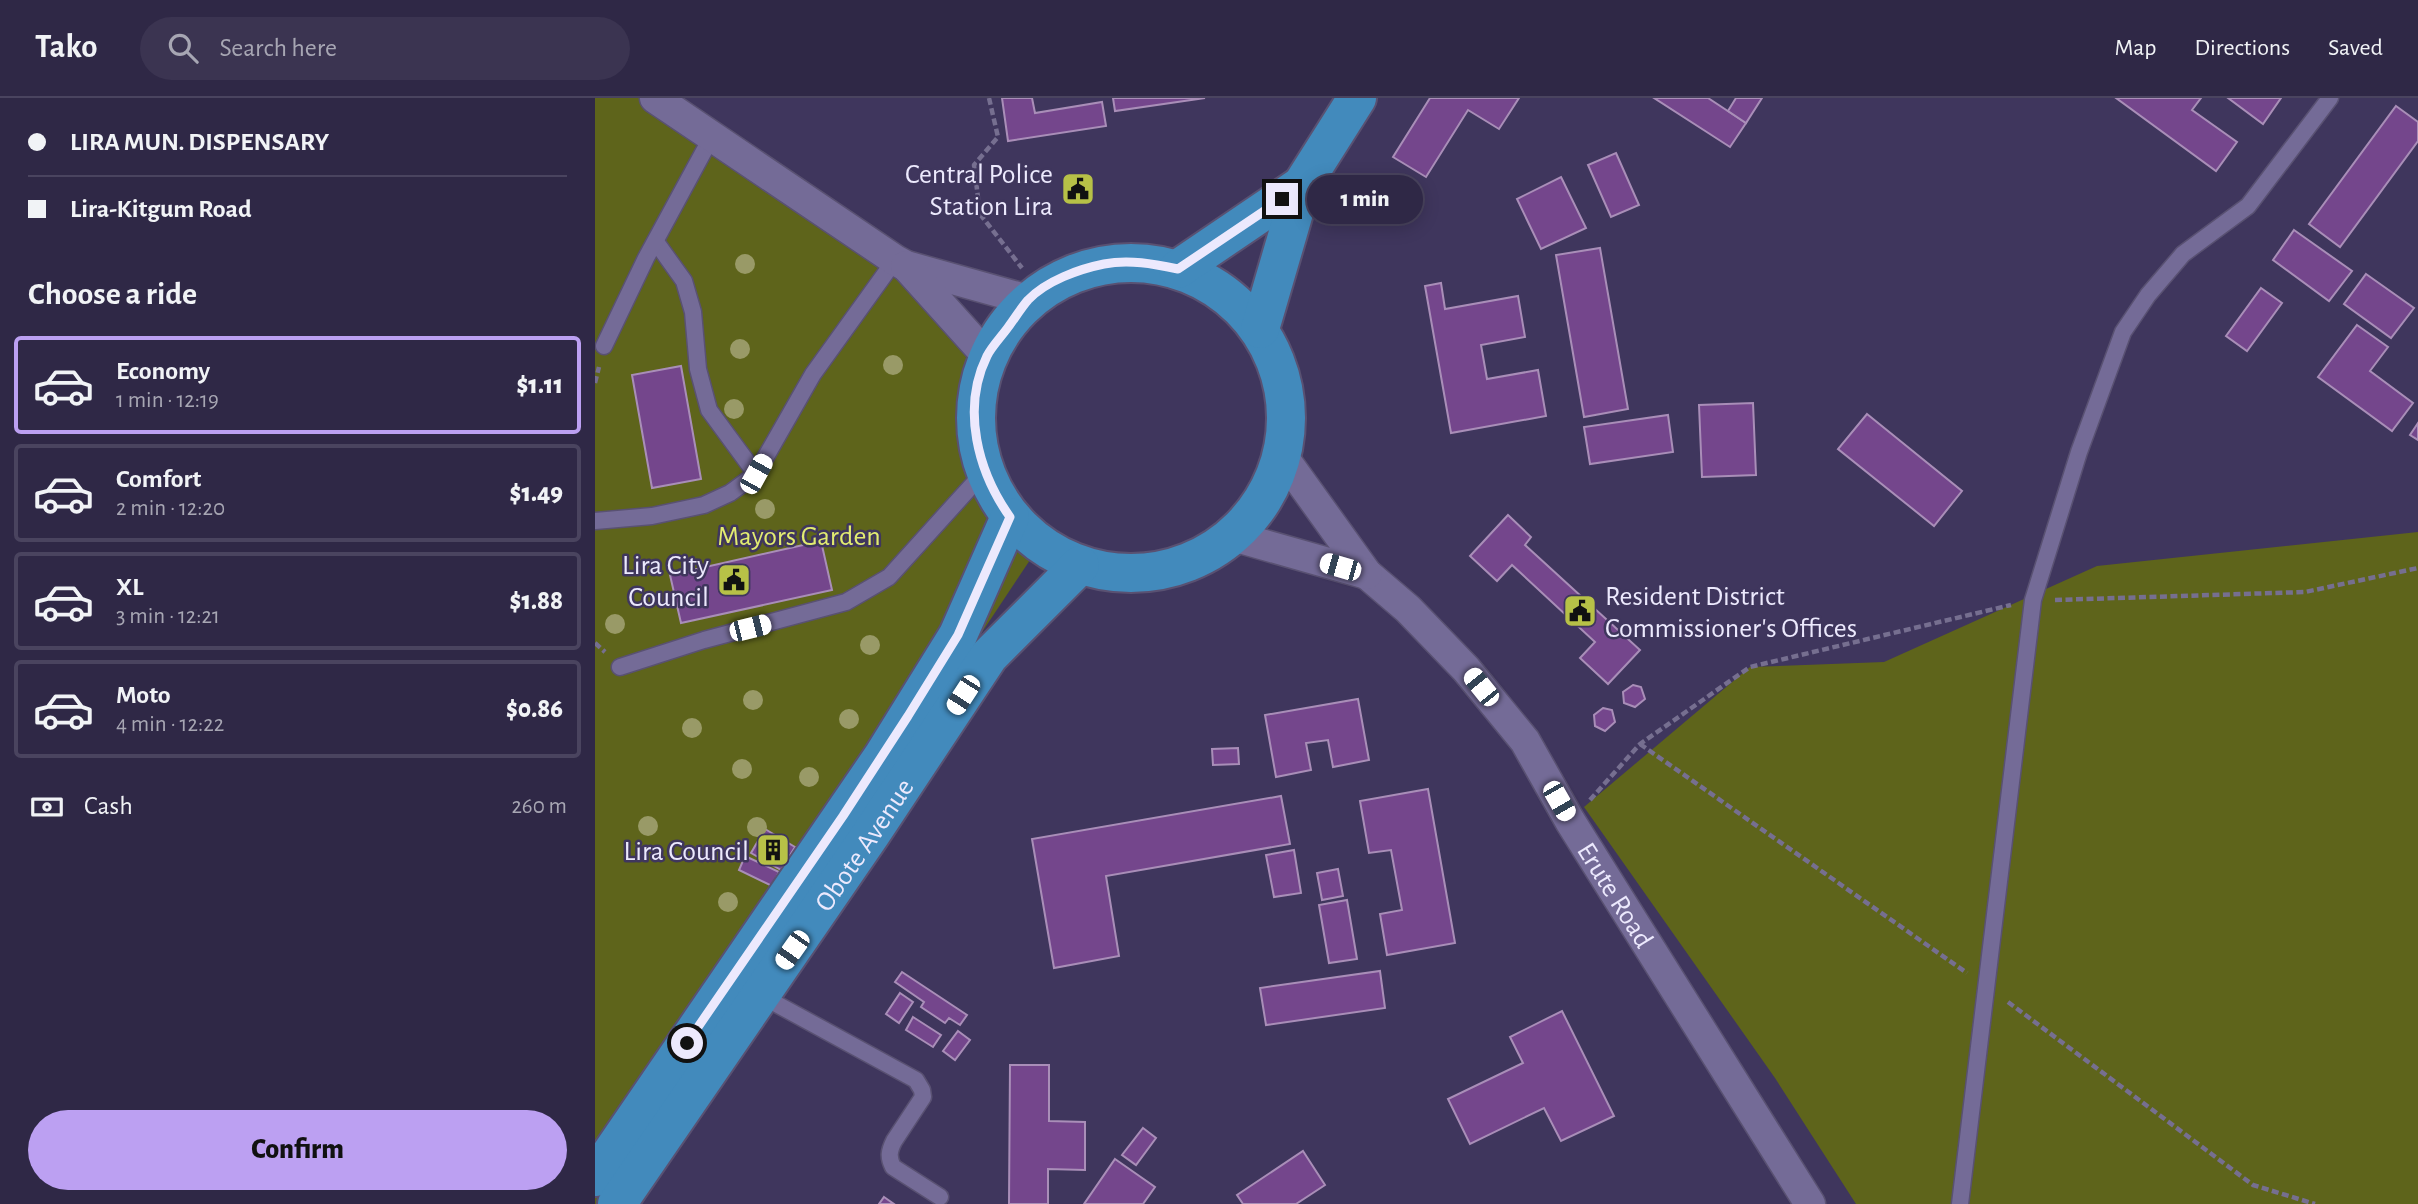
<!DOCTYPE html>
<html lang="en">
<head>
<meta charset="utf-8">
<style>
	body { margin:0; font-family:"Alegreya Sans",sans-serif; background:#3b3451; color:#f1f3f6; height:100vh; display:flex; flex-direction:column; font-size:26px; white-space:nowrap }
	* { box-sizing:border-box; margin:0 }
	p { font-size:23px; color:#a7a6b3 }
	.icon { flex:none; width:38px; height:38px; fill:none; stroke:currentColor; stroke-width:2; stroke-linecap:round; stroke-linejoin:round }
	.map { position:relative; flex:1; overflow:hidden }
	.details { display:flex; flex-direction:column; background:#2f2846; width:595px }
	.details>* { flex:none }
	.banner { display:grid; align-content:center; height:154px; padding:0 28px; background:#2f2846 }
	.end { position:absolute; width:32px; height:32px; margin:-16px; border:9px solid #ece9fd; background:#111; box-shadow:0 0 0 4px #111 }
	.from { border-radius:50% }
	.bubble { position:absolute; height:49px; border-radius:24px; background:#2f2846; box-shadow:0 4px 18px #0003,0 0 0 2px #4a445f; font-size:23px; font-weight:800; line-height:49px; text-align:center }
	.car { position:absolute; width:21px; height:42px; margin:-21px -10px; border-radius:9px; box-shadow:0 0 5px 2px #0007; background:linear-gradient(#fff 24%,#345 0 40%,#fff 0 76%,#345 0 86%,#fff 0) }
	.banner b { display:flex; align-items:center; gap:24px; height:66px; font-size:26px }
	.banner b+b { border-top:2px solid #4a445f }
	.banner i { width:18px; height:18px; background:#f1f3f6 }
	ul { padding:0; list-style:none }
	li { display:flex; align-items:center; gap:21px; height:98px; margin:0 14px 10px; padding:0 14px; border:4px solid #4a445f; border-radius:7px }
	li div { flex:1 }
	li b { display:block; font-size:26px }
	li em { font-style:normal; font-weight:800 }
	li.on { border-color:#bca0f2 }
	li>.icon { width:63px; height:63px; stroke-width:1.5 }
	h2 { padding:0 28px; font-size:32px; line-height:84px }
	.pay { display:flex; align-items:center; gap:18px; height:77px; padding:0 28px; font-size:26px }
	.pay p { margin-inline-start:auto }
	.cta { display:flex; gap:14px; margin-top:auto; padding:14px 28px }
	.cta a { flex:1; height:80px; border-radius:42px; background:#bca0f2; color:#111; font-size:28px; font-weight:800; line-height:80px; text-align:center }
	header { display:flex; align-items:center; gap:42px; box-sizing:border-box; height:98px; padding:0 35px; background:#2f2846; border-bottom:2px solid #4a445f }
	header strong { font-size:33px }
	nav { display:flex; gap:38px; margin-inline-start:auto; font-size:24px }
	.search { width:490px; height:63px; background:#3b3451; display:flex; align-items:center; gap:18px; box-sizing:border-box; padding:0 24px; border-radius:38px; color:#a7a6b3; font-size:26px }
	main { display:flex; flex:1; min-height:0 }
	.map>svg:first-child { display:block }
	.green { fill:#5e641b }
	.building { fill:#74468c; stroke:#a98eb8; stroke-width:2 }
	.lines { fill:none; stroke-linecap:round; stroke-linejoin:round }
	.service-casing { stroke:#595172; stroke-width:19 }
	.minor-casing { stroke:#595172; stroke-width:33 }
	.primary-casing { stroke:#595172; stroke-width:42 }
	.path { stroke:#766f90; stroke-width:4.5; stroke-dasharray:7 3.5; stroke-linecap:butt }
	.service { stroke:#746b97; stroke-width:16 }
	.minor { stroke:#746b97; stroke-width:30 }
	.primary { stroke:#428abc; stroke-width:38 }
	.tree { fill:#999a67 }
	.route { stroke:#ece9fd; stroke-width:9 }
	.labels { text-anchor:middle; stroke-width:5; stroke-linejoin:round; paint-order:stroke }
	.poi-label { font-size:28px; fill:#ece9fd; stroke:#3f365d; text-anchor:end }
	.park-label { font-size:28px; fill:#e2ec70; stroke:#3f365d }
	.street-label { font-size:28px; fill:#ece9fd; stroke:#3f365d }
</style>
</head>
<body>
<header>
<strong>Tako</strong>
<div class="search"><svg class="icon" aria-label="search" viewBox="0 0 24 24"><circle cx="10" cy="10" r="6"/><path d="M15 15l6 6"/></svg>Search here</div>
<nav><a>Map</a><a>Directions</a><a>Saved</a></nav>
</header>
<main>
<section class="details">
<div class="banner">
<b><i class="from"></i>LIRA MUN. DISPENSARY</b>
<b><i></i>Lira-Kitgum Road</b>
</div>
<h2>Choose a ride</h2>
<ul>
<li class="on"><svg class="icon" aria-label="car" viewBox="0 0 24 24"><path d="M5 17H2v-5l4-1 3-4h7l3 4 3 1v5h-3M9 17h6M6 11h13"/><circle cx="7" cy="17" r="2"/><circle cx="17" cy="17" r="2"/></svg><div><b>Economy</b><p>1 min · 12:19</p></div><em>$1.11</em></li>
<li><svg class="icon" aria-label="car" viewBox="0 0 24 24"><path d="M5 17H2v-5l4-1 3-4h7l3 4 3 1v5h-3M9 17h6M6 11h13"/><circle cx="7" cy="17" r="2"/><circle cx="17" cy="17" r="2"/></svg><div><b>Comfort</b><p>2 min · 12:20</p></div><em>$1.49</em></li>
<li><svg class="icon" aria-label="car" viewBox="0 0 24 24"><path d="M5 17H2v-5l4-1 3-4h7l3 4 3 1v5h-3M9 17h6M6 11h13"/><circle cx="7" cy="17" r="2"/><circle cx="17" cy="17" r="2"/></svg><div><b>XL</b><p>3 min · 12:21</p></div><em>$1.88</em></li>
<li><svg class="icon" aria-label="car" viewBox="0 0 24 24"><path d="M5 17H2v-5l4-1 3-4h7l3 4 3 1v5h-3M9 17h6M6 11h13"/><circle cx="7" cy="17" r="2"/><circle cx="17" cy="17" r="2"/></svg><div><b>Moto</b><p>4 min · 12:22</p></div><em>$0.86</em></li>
</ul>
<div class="pay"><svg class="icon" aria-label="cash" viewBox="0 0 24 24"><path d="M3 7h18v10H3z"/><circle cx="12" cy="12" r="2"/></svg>Cash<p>260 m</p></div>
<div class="cta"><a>Confirm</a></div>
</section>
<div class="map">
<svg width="1823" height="1106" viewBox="0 0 1823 1106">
	<rect width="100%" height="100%" fill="#3f365d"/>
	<g class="green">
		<path d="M 0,0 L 46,0 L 396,248 L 380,332 L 445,447 L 7,1106 L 0,1106 Z"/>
		<path d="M 1823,434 L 1823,1106 L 1261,1106 L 1180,980 L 989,709 L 1155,569 L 1289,564 L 1502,468 Z"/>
	</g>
	<g class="building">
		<path d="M 407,0 L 437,0 L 440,15 L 507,4 L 511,28 L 413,43 Z"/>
		<path d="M 518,0 L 610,0 L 520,13 Z"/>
		<path d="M 835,0 L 924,0 L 904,31 L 873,12 L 831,79 L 798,59 Z"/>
		<path d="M 1059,0 L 1113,0 L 1151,25 L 1135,49 Z"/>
		<path d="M 1141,0 L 1167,0 L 1151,25 L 1133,13 Z"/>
		<path d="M 1521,0 L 1606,0 L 1597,12 L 1642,44 L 1621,73 Z"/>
		<path d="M 1633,0 L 1686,0 L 1668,26 Z"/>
		<path d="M 1801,8 L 1823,24 L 1823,43 L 1745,149 L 1714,126 Z"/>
		<path d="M 1021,55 L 1044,107 L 1016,119 L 993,67 Z"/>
		<path d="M 966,79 L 991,130 L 946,151 L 922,101 Z"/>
		<path d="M 1699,132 L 1757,173 L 1734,203 L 1678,162 Z"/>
		<path d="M 1005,150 L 1033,311 L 989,319 L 961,157 Z"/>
		<path d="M 1771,176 L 1819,210 L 1796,240 L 1749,206 Z"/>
		<path d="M 846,185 L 850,211 L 923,198 L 930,239 L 886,247 L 892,281 L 943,272 L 951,318 L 856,335 L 830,188 Z"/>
		<path d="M 1666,190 L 1687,205 L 1652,253 L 1631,238 Z"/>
		<path d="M 1762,227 L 1793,249 L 1775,273 L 1818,305 L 1797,333 L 1723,279 Z"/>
		<path d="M 86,268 L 106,381 L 57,390 L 37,277 Z"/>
		<path d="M 1158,305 L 1161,377 L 1107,379 L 1104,307 Z"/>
		<path d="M 1272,316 L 1367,393 L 1339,428 L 1243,351 Z"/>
		<path d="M 1073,317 L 1078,354 L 995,366 L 989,329 Z"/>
		<path d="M 1823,325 L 1823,342 L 1815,337 Z"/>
		<path d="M 913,417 L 936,439 L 930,447 L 1045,552 L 1013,586 L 985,560 L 1000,544 L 917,467 L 902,483 L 875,458 Z"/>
		<path d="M 226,443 L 237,492 L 86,525 L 75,477 Z"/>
		<path d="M 1038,587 L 1046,589 L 1050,601 L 1040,609 L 1029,605 L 1028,594 Z"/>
		<path d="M 763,601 L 774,662 L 738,669 L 733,642 L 711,645 L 716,672 L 681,679 L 670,617 Z"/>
		<path d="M 1008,610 L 1017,612 L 1020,624 L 1010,633 L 1000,628 L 999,617 Z"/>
		<path d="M 643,650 L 644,666 L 618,667 L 617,651 Z"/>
		<path d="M 833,691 L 860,845 L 792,857 L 785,816 L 807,812 L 796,752 L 774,755 L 765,703 Z"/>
		<path d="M 686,698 L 695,746 L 511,778 L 524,858 L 459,870 L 437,741 Z"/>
		<path d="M 170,731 L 200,749 L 186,772 L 156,755 Z"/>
		<path d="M 699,752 L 706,795 L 679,799 L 671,757 Z"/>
		<path d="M 150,758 L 184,774 L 177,788 L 144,772 Z"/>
		<path d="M 743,771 L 748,798 L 727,802 L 722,775 Z"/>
		<path d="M 752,802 L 762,861 L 734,865 L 724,807 Z"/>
		<path d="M 785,873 L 790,910 L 671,927 L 665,890 Z"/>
		<path d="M 307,874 L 372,917 L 365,927 L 354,920 L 350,925 L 326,909 L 329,904 L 300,884 Z"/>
		<path d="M 305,895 L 318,904 L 304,925 L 291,916 Z"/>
		<path d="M 967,913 L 1019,1018 L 966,1043 L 949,1010 L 875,1046 L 853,1001 L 928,965 L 915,939 Z"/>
		<path d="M 318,919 L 346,937 L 338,949 L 311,932 Z"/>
		<path d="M 363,933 L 375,942 L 360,962 L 348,953 Z"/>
		<path d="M 415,967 L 454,967 L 454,1023 L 490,1024 L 490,1072 L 453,1071 L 453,1106 L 414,1106 Z"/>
		<path d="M 548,1030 L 561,1040 L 541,1067 L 527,1057 Z"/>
		<path d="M 708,1053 L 730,1087 L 701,1106 L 648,1106 L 642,1097 Z"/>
		<path d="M 520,1061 L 560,1089 L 548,1106 L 489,1106 Z"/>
		<path d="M 289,1099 L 299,1106 L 284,1106 Z"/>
	</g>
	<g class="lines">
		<defs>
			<g id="service">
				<path d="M 61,144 L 89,183 L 98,214 L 103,271 L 114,312 L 161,376"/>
				<path d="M 9,248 L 51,160 L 116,40"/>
				<path d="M 0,423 L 57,418 L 109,407 L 135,395 L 161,376 L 218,276 L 300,162"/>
				<path d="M 25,569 L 109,542 L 251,504 L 294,479 L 389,374"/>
				<path d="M 165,897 L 321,982 L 327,992 L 328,999 L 299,1043 C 294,1053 293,1059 298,1069 L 345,1099"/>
				<path d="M 1365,1106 L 1438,502 L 1484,354 L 1528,234 L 1553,197 L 1588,156 L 1653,108 L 1735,0"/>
			</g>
			<g id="minor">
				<path d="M 60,0 L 300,162 L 311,168 L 433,202"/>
				<path d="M 311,168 L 392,258"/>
				<path id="s1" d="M 688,359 L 772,476 L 813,511 L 871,571 L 930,643 L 975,723 L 1215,1106"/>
				<path d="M 638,438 L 772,476"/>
			</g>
			<g id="primary">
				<circle cx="536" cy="320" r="155"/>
				<path d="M 583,171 L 707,87"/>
				<path d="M 665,231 L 707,87 L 762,0"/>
				<path d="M 0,1079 L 288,658 L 363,537 L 415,419"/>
				<path id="s2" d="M 22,1106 L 276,736 L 394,558 L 485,467"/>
			</g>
		</defs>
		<use href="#service" class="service-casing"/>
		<use href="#minor" class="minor-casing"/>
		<use href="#primary" class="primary-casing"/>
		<g class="path">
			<path d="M 394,0 L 403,39 L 379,67 L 385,116 L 427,170"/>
			<path d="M 0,285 L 4,269"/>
			<path d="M 1460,502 L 1710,494 L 1823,470"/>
			<path d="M 0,545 L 10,554"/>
			<path d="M 1045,646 L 1372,875"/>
			<path d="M 995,702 L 1045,646 L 1155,569 L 1416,507"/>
			<path d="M 1413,904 L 1658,1087 L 1720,1106"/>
		</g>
		<use href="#service" class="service"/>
		<use href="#minor" class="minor"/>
		<use href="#primary" class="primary"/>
	</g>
	<g class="tree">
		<circle cx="150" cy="166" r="10"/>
		<circle cx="145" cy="251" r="10"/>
		<circle cx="298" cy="267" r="10"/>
		<circle cx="139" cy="311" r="10"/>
		<circle cx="170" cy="411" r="10"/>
		<circle cx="20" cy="526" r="10"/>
		<circle cx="275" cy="547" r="10"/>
		<circle cx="158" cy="602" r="10"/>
		<circle cx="254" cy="621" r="10"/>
		<circle cx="97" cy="630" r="10"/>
		<circle cx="147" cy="671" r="10"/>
		<circle cx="214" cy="679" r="10"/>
		<circle cx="53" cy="728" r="10"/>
		<circle cx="162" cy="729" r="10"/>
		<circle cx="133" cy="804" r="10"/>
	</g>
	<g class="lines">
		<path class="route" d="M 92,945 L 248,718 L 313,618 L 363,537 L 415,419 C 383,374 366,311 392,258 C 397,248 407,238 414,228 C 420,220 426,210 433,202 C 451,183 484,171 509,166 C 534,161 559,166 583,171 L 687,101"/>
	</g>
	<defs>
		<symbol id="civic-square" viewBox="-11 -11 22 22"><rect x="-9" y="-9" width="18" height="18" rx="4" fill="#b7c147" stroke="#3f365d"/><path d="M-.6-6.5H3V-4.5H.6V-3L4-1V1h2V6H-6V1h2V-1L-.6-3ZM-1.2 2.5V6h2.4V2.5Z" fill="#111"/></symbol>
		<symbol id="building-square" viewBox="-11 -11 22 22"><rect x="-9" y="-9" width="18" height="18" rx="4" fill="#b7c147" stroke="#3f365d"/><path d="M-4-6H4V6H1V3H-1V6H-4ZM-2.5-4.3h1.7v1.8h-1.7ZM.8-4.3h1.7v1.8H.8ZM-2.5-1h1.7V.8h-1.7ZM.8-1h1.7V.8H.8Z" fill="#111"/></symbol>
	</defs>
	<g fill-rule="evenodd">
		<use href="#civic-square" x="464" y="72" width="38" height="38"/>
		<use href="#civic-square" x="120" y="463" width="38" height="38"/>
		<use href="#civic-square" x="966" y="494" width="38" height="38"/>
		<use href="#building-square" x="159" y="733" width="38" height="38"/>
	</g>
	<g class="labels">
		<g class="poi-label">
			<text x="458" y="85">Central Police<tspan x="458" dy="32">Station Lira</tspan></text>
			<text x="114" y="476">Lira City<tspan x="114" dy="32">Council</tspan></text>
			<text x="1010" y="507" text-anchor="start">Resident District<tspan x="1010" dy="32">Commissioner's Offices</tspan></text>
			<text x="154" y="762">Lira Council</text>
		</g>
		<g class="park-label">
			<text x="204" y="447">Mayors Garden</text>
		</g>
		<g class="street-label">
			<text dy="10" stroke="none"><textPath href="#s2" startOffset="436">Obote Avenue</textPath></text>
			<text dy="10" stroke="none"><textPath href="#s1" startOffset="553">Erute Road</textPath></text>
		</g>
	</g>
</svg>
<i class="end from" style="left:92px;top:945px"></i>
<i class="end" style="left:687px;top:101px"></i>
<div class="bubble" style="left:712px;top:77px;width:116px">1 min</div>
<i class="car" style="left:161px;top:376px;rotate:29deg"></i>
<i class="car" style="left:745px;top:469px;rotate:286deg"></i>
<i class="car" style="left:155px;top:530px;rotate:76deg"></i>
<i class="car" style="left:886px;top:589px;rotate:321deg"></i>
<i class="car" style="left:368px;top:597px;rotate:213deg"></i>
<i class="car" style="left:964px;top:703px;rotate:150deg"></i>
<i class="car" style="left:197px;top:852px;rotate:215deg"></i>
</div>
</main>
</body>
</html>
